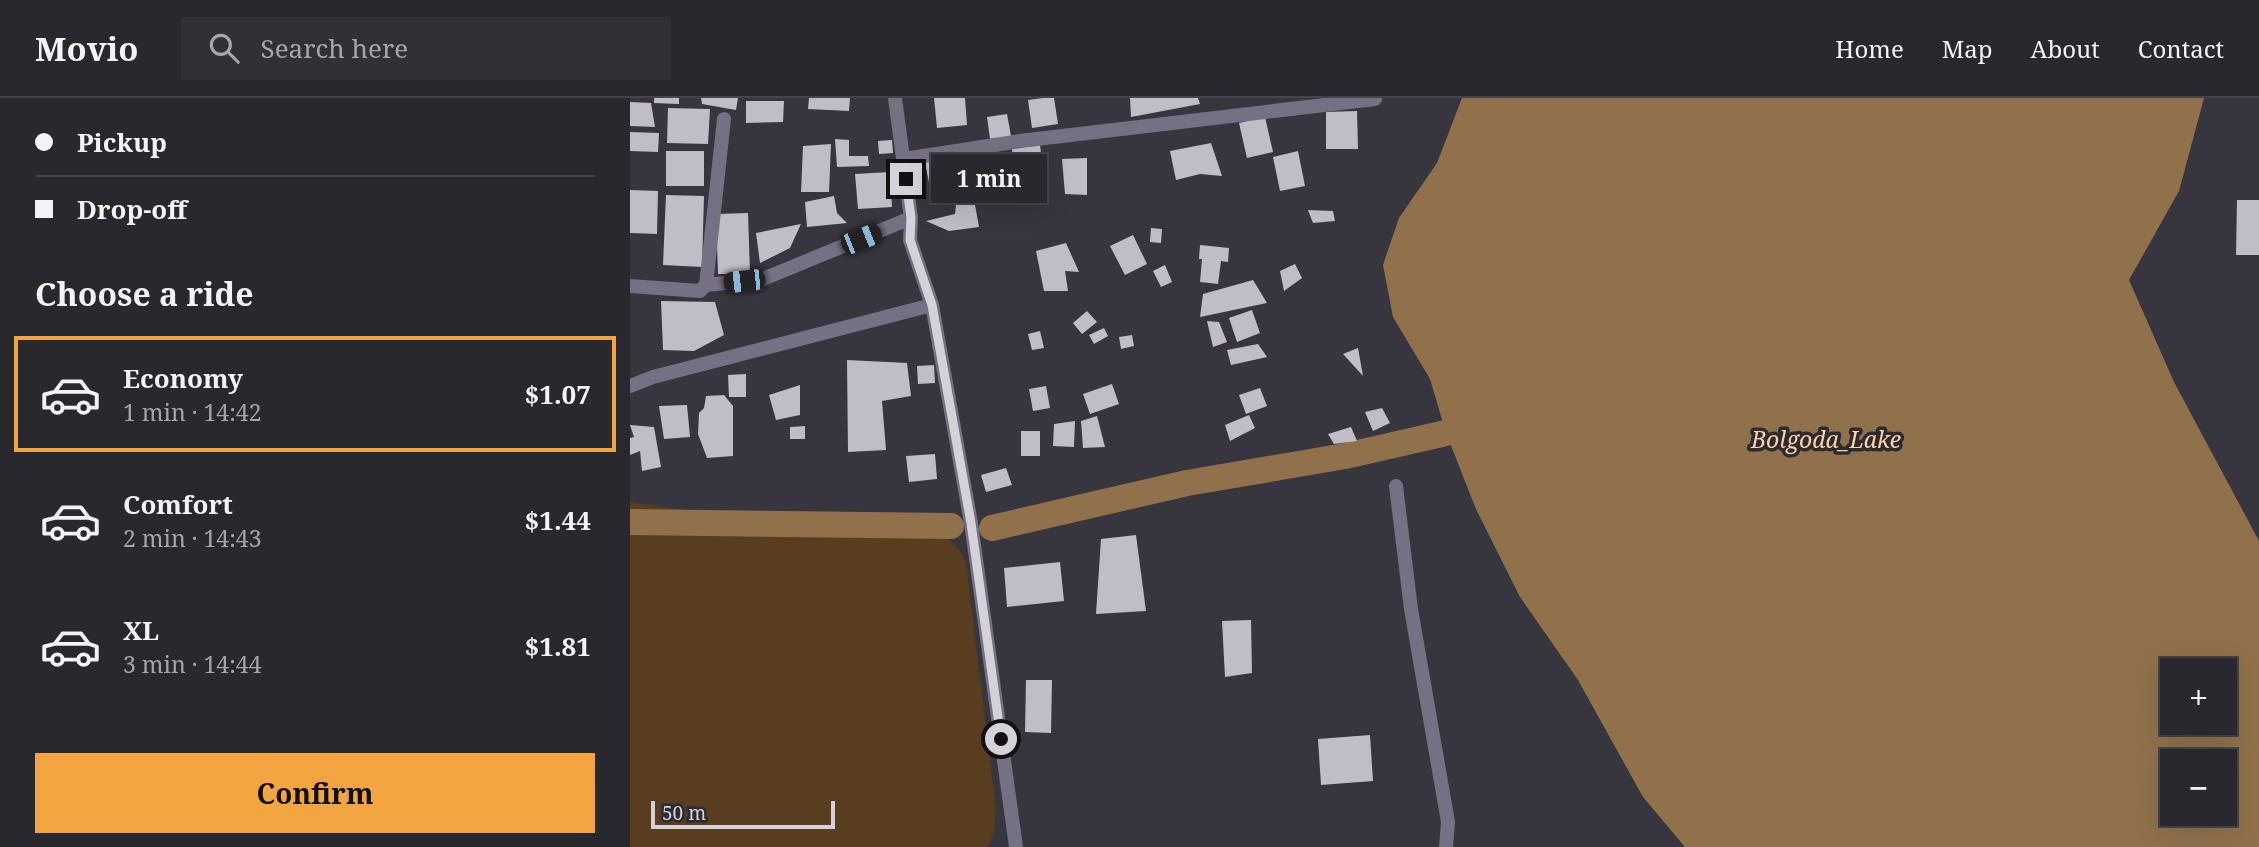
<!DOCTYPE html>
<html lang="en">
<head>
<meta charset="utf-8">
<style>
	body { margin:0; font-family:"Noto Serif",serif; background:#313036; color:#f1f3f6; height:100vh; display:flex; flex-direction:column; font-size:26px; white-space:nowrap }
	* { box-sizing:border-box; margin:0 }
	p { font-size:23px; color:#a5a6aa }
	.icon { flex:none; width:38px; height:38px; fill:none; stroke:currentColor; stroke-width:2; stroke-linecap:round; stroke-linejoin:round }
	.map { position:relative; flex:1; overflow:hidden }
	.panel { display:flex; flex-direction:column; background:#29282e; width:630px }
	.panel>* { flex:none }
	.hud { display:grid; align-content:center; height:154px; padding:0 35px; background:#29282e }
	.tools { position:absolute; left:1530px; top:560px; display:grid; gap:14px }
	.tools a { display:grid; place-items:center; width:77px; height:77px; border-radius:0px; background:#29282e; box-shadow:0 7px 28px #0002,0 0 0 2px #45444a; font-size:35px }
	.scale { position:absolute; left:21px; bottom:18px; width:184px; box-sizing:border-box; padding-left:7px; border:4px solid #d4d2d8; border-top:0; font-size:19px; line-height:24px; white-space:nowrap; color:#d4d2d8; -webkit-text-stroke:5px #2d2b32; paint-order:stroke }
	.end { position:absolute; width:32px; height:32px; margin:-16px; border:9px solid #d4d2d8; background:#111; box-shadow:0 0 0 4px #111 }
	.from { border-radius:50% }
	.bubble { position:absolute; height:49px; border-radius:0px; background:#29282e; box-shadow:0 7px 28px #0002,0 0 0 2px #45444a; font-size:23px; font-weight:700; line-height:49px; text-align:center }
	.car { position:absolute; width:21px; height:42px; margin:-21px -10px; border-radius:9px; box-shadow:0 0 5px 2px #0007; background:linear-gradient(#222 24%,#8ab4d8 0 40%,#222 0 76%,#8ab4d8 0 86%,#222 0) }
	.hud b { display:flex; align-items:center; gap:24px; height:66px; font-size:26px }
	.hud b+b { border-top:2px solid #45444a }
	.hud i { width:18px; height:18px; background:#f1f3f6 }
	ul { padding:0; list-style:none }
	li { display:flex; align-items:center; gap:21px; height:116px; margin:0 14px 10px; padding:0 21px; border:4px solid transparent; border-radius:0px }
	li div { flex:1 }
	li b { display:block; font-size:26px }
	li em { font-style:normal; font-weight:700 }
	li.current { border-color:#f2a540 }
	li>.icon { width:63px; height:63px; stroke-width:1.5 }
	h2 { padding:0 35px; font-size:32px; line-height:84px }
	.action { display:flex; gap:14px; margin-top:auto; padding:14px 35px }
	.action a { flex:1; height:80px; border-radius:0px; background:#f2a540; color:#111; font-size:28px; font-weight:700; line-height:80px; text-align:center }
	header { display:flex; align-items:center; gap:42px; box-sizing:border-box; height:98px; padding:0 35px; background:#29282e; border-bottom:2px solid #45444a }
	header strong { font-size:33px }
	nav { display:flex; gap:38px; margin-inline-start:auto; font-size:24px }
	.search { width:490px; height:63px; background:#313036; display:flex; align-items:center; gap:18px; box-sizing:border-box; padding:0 24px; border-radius:0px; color:#a5a6aa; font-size:26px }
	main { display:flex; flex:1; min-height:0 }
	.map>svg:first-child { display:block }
	.green { fill:#583e1e }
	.water { fill:#91714c; fill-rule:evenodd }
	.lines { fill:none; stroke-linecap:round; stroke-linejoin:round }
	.canal { stroke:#91714c; stroke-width:26 }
	.building { fill:#c0bdc7 }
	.street { stroke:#757083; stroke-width:14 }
	.route { stroke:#d4d2d8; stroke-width:9 }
	.labels { text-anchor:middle; stroke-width:7; stroke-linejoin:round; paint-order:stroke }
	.water-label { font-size:23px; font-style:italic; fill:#fdd3a4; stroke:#2d2b32 }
</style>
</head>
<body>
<header>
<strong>Movio</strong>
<div class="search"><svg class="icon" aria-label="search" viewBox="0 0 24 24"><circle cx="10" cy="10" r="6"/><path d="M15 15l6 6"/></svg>Search here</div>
<nav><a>Home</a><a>Map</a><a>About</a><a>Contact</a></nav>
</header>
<main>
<section class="panel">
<div class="hud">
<b><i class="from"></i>Pickup</b>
<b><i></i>Drop-off</b>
</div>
<h2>Choose a ride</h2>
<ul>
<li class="current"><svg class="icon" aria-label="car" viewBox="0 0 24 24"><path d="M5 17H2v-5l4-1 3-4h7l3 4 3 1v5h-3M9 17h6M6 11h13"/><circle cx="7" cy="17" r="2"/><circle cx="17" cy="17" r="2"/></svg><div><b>Economy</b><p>1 min · 14:42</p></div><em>$1.07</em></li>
<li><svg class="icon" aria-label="car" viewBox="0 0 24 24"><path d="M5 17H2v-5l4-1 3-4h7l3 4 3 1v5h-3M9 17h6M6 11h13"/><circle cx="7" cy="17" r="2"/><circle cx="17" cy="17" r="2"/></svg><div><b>Comfort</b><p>2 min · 14:43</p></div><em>$1.44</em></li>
<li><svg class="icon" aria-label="car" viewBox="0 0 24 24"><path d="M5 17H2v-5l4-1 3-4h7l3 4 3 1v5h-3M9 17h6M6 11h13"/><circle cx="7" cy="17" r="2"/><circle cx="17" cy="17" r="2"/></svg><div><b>XL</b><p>3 min · 14:44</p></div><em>$1.81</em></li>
</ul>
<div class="action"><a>Confirm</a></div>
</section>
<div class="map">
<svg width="1629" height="749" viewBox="0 0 1629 749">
	<rect width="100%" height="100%" fill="#37353d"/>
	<path class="green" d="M 0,404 L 82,416 L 292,433 C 317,438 324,440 336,464 L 366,712 L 364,736 L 357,749 L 0,749 Z"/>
	<path class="water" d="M 832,0 L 1574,0 L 1549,93 L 1499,182 L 1544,284 L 1629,443 L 1629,749 L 1055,749 L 1013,699 L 948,582 L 890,499 L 846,411 L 816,335 L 800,281 L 763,219 L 753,167 L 769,120 L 807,65 ZM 1542,572 L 1594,572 L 1594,625 L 1542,625 ZM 1542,663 L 1594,663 L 1594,716 L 1542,716 Z"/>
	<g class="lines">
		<g class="canal">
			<path d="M 0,424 L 321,428"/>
			<path d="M 362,430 L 557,385 L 715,358 L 816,335"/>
		</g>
	</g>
	<g class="building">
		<path d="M 24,0 L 49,0 L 49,6 L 24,5 Z"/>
		<path d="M 71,0 L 108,0 L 106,12 L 72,6 Z"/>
		<path d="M 179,0 L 220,0 L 219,13 L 178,11 Z"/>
		<path d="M 304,0 L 335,0 L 337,27 L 307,30 Z"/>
		<path d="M 413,0 L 424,0 L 428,26 L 402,30 L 398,2 Z"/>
		<path d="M 500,0 L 568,0 L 570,6 L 501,19 Z"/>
		<path d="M 116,3 L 154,3 L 153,24 L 116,25 Z"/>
		<path d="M 0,4 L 21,5 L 25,29 L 0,28 Z"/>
		<path d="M 38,10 L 80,11 L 78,46 L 37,45 Z"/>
		<path d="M 727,13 L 728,51 L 696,51 L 696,14 Z"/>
		<path d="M 377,16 L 381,38 L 360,41 L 357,19 Z"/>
		<path d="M 635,19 L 643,54 L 617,60 L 609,25 Z"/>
		<path d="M 0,34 L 29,35 L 28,54 L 0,53 Z"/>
		<path d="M 205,41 L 219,42 L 219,58 L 238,58 L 239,68 L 207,69 Z"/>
		<path d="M 262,42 L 263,55 L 249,56 L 248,43 Z"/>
		<path d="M 581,45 L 592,78 L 570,76 L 546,82 L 540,53 Z"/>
		<path d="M 201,46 L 199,94 L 171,94 L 173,48 Z"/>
		<path d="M 410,47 L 415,89 L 387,92 L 382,51 Z"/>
		<rect x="36" y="53" width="38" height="35"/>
		<path d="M 355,53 L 357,77 L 320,80 L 319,56 Z"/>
		<path d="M 668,53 L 675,88 L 650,93 L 643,59 Z"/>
		<path d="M 457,60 L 457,97 L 435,96 L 432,61 Z"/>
		<path d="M 313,61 L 319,92 L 301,95 L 295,64 Z"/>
		<path d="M 260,74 L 262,109 L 228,111 L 225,76 Z"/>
		<path d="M 0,92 L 28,93 L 27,136 L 0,135 Z"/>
		<path d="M 36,97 L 74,98 L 72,169 L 33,167 Z"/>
		<path d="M 204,98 L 207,115 L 217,125 L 177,129 L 175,104 Z"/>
		<path d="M 1607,102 L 1629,102 L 1629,157 L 1606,157 Z"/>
		<path d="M 326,106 L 345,107 L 349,129 L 319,133 L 296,123 L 325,116 Z"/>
		<path d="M 678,112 L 703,113 L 705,123 L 683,125 Z"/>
		<path d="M 118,115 L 120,176 L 88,176 L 86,116 Z"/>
		<path d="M 171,126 L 160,150 L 130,165 L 126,135 Z"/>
		<path d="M 521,130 L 532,131 L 531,145 L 520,144 Z"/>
		<path d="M 503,137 L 517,166 L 495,177 L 480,148 Z"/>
		<path d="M 436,145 L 449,174 L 435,173 L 438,193 L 414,193 L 406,153 Z"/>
		<path d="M 570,147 L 599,150 L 598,164 L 591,163 L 588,186 L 570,184 L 572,161 L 569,161 Z"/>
		<path d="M 665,166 L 672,180 L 654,193 L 650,173 Z"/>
		<path d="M 535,167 L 542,184 L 531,189 L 523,173 Z"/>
		<path d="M 623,182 L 637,205 L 570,219 L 573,196 Z"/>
		<path d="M 31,203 L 85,204 L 94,237 L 64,253 L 33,252 Z"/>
		<path d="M 622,212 L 630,235 L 607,244 L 599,220 Z"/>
		<path d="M 457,213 L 467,224 L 452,236 L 443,225 Z"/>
		<path d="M 577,223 L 589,224 L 597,244 L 583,249 Z"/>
		<path d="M 474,230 L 478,238 L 464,246 L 459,237 Z"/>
		<path d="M 410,233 L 414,250 L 402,252 L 398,236 Z"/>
		<path d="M 502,237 L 504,248 L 491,251 L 489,239 Z"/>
		<path d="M 628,246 L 637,259 L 601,267 L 597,252 Z"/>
		<path d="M 728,250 L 733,278 L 713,256 Z"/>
		<path d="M 217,262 L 277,265 L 281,298 L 252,303 L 256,352 L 218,354 Z"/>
		<path d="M 304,267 L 305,285 L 288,286 L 287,268 Z"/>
		<path d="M 116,276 L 116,299 L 99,299 L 98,277 Z"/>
		<path d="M 482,286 L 489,306 L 460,316 L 453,296 Z"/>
		<path d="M 170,287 L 170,317 L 146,322 L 139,297 Z"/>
		<path d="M 416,288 L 420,310 L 403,313 L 399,291 Z"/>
		<path d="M 630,290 L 637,308 L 616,316 L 609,297 Z"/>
		<path d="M 94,297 L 103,308 L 103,358 L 77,360 L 68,336 L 69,315 L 74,310 L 76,298 Z"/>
		<path d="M 57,307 L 60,339 L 34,341 L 29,308 Z"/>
		<path d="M 752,310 L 760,325 L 743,333 L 735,314 Z"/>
		<path d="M 619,317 L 625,330 L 600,343 L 595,327 Z"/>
		<path d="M 467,318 L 475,349 L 453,350 L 451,323 Z"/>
		<path d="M 445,323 L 444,349 L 423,348 L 424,326 Z"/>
		<path d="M 0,327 L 24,329 L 31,369 L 12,373 L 10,353 L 0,357 L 0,340 L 4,339 Z"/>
		<path d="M 175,328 L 175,341 L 160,341 L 160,329 Z"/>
		<path d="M 721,329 L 727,343 L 704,346 L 698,336 Z"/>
		<rect x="391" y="333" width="19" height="25"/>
		<path d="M 305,356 L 307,381 L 279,384 L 276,358 Z"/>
		<path d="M 376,370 L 382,387 L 356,394 L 351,377 Z"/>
		<path d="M 506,437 L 516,513 L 466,516 L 471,441 Z"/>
		<path d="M 430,464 L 434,503 L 377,509 L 374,470 Z"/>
		<path d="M 621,522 L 622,575 L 595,579 L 592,523 Z"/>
		<path d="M 396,582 L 422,582 L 421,635 L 395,634 Z"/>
		<path d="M 740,637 L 743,683 L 691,687 L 688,641 Z"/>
	</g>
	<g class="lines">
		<g class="street">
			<path d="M 265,0 L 281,120"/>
			<path d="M 274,61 L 390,43 L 745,1"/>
			<path d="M 76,187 L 94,21"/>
			<path d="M 0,188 L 70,193 L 76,187 L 133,181 L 281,120 L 280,142 L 302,207 L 341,425 L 386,749"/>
			<path d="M 0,288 L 23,279 L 302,207"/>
			<path d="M 766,388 L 781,511 L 818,724 L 816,749"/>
		</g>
	</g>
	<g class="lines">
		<path class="route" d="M 276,81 L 281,120 L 280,142 L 302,207 L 341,425 L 371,641"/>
	</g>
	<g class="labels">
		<g class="water-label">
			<text x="1196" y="350">Bolgoda_Lake</text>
		</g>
	</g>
</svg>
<div class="tools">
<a>+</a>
<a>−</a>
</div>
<div class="scale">50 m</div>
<i class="end from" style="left:371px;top:641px"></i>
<i class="end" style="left:276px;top:81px"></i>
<div class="bubble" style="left:301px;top:56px;width:116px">1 min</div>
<i class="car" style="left:231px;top:141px;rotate:68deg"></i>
<i class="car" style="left:114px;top:183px;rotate:264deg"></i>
</div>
</main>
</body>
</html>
